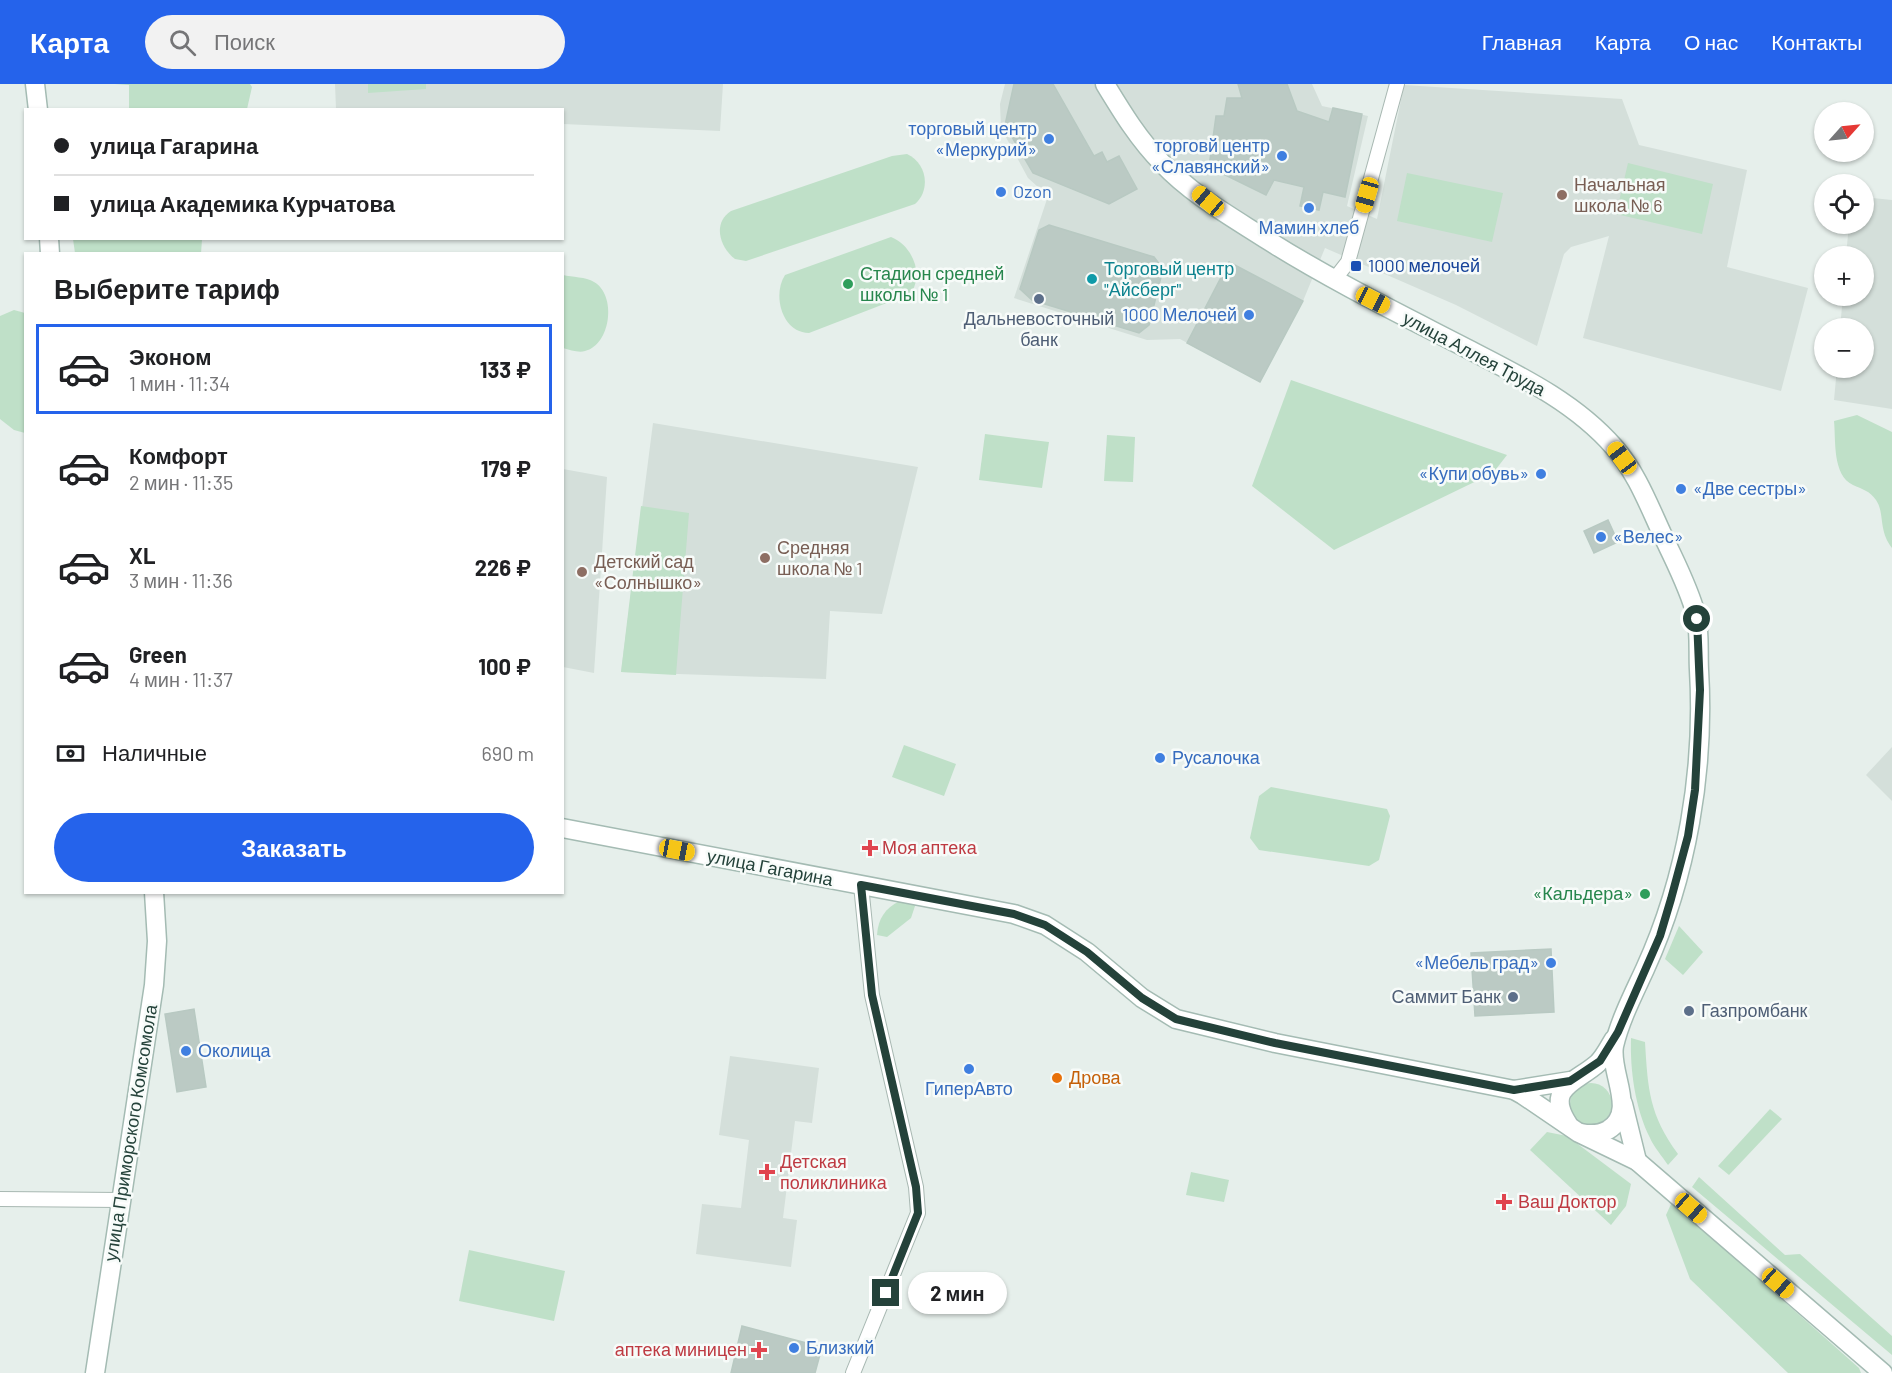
<!DOCTYPE html>
<html lang="ru">
<head>
<meta charset="utf-8">
<style>
	body { margin:0; font-family:Barlow,sans-serif; background:#f2f2f2; color:#202124; height:100vh; display:flex; flex-direction:column; font-size:22px; white-space:nowrap }
	* { box-sizing:border-box; margin:0 }
	p { font-size:20px; color:#757577 }
	.icon { flex:none; width:33px; height:33px; fill:none; stroke:currentColor; stroke-width:2; stroke-linecap:round; stroke-linejoin:round }
	.map { position:relative; flex:1; overflow:hidden }
	.panel { position:absolute; left:24px; top:168px; width:540px; height:642px; display:flex; flex-direction:column; background:#fff; border-radius:0px; box-shadow:0 2px 4px #0004 }
	.panel>* { flex:none }
	.guide { position:absolute; left:24px; top:24px; width:540px; height:132px; border-radius:0px; box-shadow:0 2px 4px #0004; display:grid; align-content:center; height:132px; padding:0 30px; background:#fff }
	.needle { width:39px; rotate:63deg }
	.fabs { position:absolute; left:1814px; top:18px; display:grid; gap:12px }
	.fabs a { display:grid; place-items:center; width:60px; height:60px; border-radius:50%; background:#fff; box-shadow:0 2px 4px #0004; font-size:30px }
	.end { position:absolute; width:27px; height:27px; margin:-14px; border:8px solid #24423a; background:#fff; box-shadow:0 0 0 3px #fff }
	.from { border-radius:50% }
	.bubble { position:absolute; height:42px; border-radius:21px; background:#fff; box-shadow:0 2px 4px #0004; font-size:20px; font-weight:700; line-height:42px; text-align:center }
	.car { position:absolute; width:18px; height:36px; margin:-18px -9px; border-radius:8px; box-shadow:0 0 4px 2px #0007; background:linear-gradient(#f5c518 24%,#345 0 40%,#f5c518 0 76%,#345 0 86%,#f5c518 0) }
	.guide b { display:flex; align-items:center; gap:21px; height:57px; font-size:22px }
	.guide b+b { border-top:2px solid #e0e0e0 }
	.guide i { width:15px; height:15px; background:#202124 }
	ul { padding:0; list-style:none }
	li { display:flex; align-items:center; gap:18px; height:90px; margin:0 12px 9px; padding:0 18px; border:3px solid transparent; border-radius:0px }
	li div { flex:1 }
	li b { display:block; font-size:22px }
	li em { font-style:normal; font-weight:700 }
	li.active { border-color:#2563eb }
	li>.icon { width:54px; height:54px; stroke-width:1.5 }
	h2 { padding:0 30px; font-size:27px; line-height:72px }
	.pay { display:flex; align-items:center; gap:15px; height:66px; padding:0 30px; font-size:22px }
	.pay p { margin-inline-start:auto }
	.cta { display:flex; gap:12px; margin-top:auto; padding:12px 30px }
	.cta a { flex:1; height:69px; border-radius:36px; background:#2563eb; color:#fff; font-size:24px; font-weight:700; line-height:69px; text-align:center }
	header { display:flex; align-items:center; gap:36px; box-sizing:border-box; height:84px; padding:0 30px; background:#2563eb; color:#fff }
	header strong { font-size:28px }
	nav { display:flex; gap:33px; margin-inline-start:auto; font-size:21px }
	.search { width:420px; height:54px; background:#f2f2f2; display:flex; align-items:center; gap:15px; box-sizing:border-box; padding:0 21px; border-radius:33px; color:#757577; font-size:22px }
	.map>svg:first-child { display:block }
	.built { fill:#d4dfda }
	.green { fill:#bfe0c8 }
	.building { fill:#bbcac4; stroke:#b8c9c2; stroke-width:1.5 }
	.lines { fill:none; stroke-linecap:round; stroke-linejoin:round }
	.street-casing { stroke:#a8b8b2; stroke-width:16 }
	.secondary-casing { stroke:#a4bbb3; stroke-width:21 }
	.street { stroke:#fff; stroke-width:14 }
	.secondary { stroke:#fff; stroke-width:18 }
	.route { stroke:#24423a; stroke-width:8 }
	.shop-dot { fill:#3f7fe0; stroke:#f7fbf9; stroke-width:2 }
	.education-dot { fill:#8d6e63; stroke:#f7fbf9; stroke-width:2 }
	.transit-dot { fill:#1a4fb4; stroke:#f7fbf9; stroke-width:2 }
	.culture-dot { fill:#0f9aa8; stroke:#f7fbf9; stroke-width:2 }
	.leisure-dot { fill:#2e9e5b; stroke:#f7fbf9; stroke-width:2 }
	.service-dot { fill:#5c6f8a; stroke:#f7fbf9; stroke-width:2 }
	.health-dot { fill:#e0444e; stroke:#f7fbf9; stroke-width:2 }
	.food-dot { fill:#e8710a; stroke:#f7fbf9; stroke-width:2 }
	.labels { text-anchor:middle; stroke-width:5; stroke-linejoin:round; paint-order:stroke }
	.shop-label { font-size:18px; fill:#366cbe; stroke:#f7fbf9; text-anchor:start }
	.education-label { font-size:18px; fill:#785e54; stroke:#f7fbf9; text-anchor:start }
	.transit-label { font-size:18px; fill:#164399; stroke:#f7fbf9; text-anchor:start }
	.culture-label { font-size:18px; fill:#0d838f; stroke:#f7fbf9; text-anchor:start }
	.leisure-label { font-size:18px; fill:#27864d; stroke:#f7fbf9; text-anchor:start }
	.service-label { font-size:18px; fill:#4e5e75; stroke:#f7fbf9 }
	.street-label { font-size:18px; fill:#24423a; stroke:#f7fbf9 }
	.health-label { font-size:18px; fill:#be3a42; stroke:#f7fbf9; text-anchor:start }
	.food-label { font-size:18px; fill:#c56008; stroke:#f7fbf9; text-anchor:start }
</style>
</head>
<body>
<header>
<strong>Карта</strong>
<div class="search"><svg class="icon" aria-label="search" viewBox="0 0 24 24"><circle cx="10" cy="10" r="6"/><path d="M15 15l6 6"/></svg>Поиск</div>
<nav><a>Главная</a><a>Карта</a><a>О нас</a><a>Контакты</a></nav>
</header>
<div class="map">
<svg width="1892" height="1289" viewBox="0 0 1892 1289">
	<rect width="100%" height="100%" fill="#e6efeb"/>
	<g class="built">
		<path d="M 335,0 L 723,0 L 720,47 L 563,40 L 562,26 L 336,25 Z"/>
		<path d="M 1005,0 L 1312,0 L 1322,22 L 1368,32 L 1347,122 L 1377,135 L 1404,1 L 1622,15 L 1639,61 L 1747,86 L 1727,183 L 1808,204 L 1781,307 L 1583,254 L 1609,152 L 1571,163 L 1564,170 L 1537,262 L 1456,221 L 1325,164 L 1303,217 L 1260,298 L 1180,255 L 1147,256 L 1014,214 L 1048,112 L 1028,94 L 1001,44 L 1000,20 Z"/>
		<path d="M 1863,113 L 1892,116 L 1892,325 L 1834,316 L 1837,284 L 1863,284 L 1863,244 L 1840,244 L 1843,212 L 1863,212 L 1863,172 L 1846,172 L 1849,140 L 1863,140 Z"/>
		<path d="M 653,339 L 918,383 L 882,530 L 830,527 L 826,595 L 621,588 Z"/>
		<path d="M 563,385 L 607,393 L 594,589 L 563,583 Z"/>
		<path d="M 1892,663 L 1892,717 L 1866,691 Z"/>
		<path d="M 730,972 L 819,984 L 812,1039 L 795,1037 L 783,1134 L 797,1136 L 791,1183 L 696,1170 L 702,1120 L 741,1124 L 749,1056 L 719,1051 Z"/>
	</g>
	<g class="green">
		<path d="M 115,0 L 250,0 L 252,3 L 247,25 L 129,26 L 129,1 Z"/>
		<path d="M 368,0 L 426,0 L 426,5 L 368,9 Z"/>
		<path d="M 907,70 C 927,79 931,106 915,120 L 746,177 L 735,175 C 720,164 712,139 731,127 L 892,72 Z"/>
		<path d="M 1628,79 L 1713,100 L 1702,150 L 1616,130 Z"/>
		<path d="M 1407,89 L 1503,109 L 1492,158 L 1397,137 Z"/>
		<path d="M 891,153 C 912,161 925,191 910,210 L 809,249 C 782,249 772,211 785,191 Z"/>
		<path d="M 73,155 L 73,154 L 202,155 L 201,170 L 75,169 Z"/>
		<path d="M 563,191 C 572,193 586,193 594,198 C 617,211 611,261 585,267 C 579,269 570,266 563,264 Z"/>
		<path d="M 14,226 L 25,229 L 25,349 L 14,346 L 0,335 L 0,232 Z"/>
		<path d="M 1291,296 L 1507,371 L 1493,389 L 1334,466 L 1252,402 Z"/>
		<path d="M 1857,331 L 1892,348 L 1892,464 C 1878,446 1885,429 1876,416 C 1870,407 1862,405 1853,401 C 1832,391 1836,356 1834,337 Z"/>
		<path d="M 985,350 L 1049,358 L 1042,404 L 979,396 Z"/>
		<path d="M 1107,351 L 1135,353 L 1133,398 L 1104,397 Z"/>
		<path d="M 641,422 L 689,429 L 676,591 L 621,588 Z"/>
		<path d="M 904,661 L 956,680 L 944,712 L 892,693 Z"/>
		<path d="M 1271,703 L 1387,725 L 1390,732 L 1379,776 L 1369,782 L 1259,766 L 1250,754 L 1259,712 Z"/>
		<path d="M 900,817 L 916,819 L 911,834 L 887,853 L 877,851 C 878,835 885,824 900,817 Z"/>
		<path d="M 1679,842 L 1703,868 L 1683,891 L 1665,875 Z"/>
		<path d="M 1631,954 L 1645,958 C 1648,1006 1649,1030 1678,1070 L 1668,1081 C 1662,1072 1654,1063 1650,1054 C 1635,1024 1630,986 1631,954 Z"/>
		<circle cx="1591" cy="1020" r="21"/>
		<path d="M 1770,1025 L 1782,1035 L 1729,1091 L 1718,1082 Z"/>
		<path d="M 1547,1048 L 1567,1052 L 1631,1100 L 1626,1122 L 1611,1141 L 1530,1066 Z"/>
		<path d="M 1191,1088 L 1229,1096 L 1224,1118 L 1186,1111 Z"/>
		<path d="M 1699,1093 L 1785,1171 L 1800,1170 L 1892,1252 L 1892,1271 L 1692,1103 Z"/>
		<path d="M 1672,1118 L 1859,1284 L 1861,1289 L 1788,1289 L 1690,1195 L 1666,1131 Z"/>
		<path d="M 469,1166 L 565,1187 L 554,1237 L 459,1217 Z"/>
	</g>
	<g class="building">
		<path d="M 1014,0 L 1053,0 L 1094,72 L 1102,68 L 1107,78 L 1119,72 L 1137,105 L 1109,120 L 1033,89 L 1005,41 Z"/>
		<path d="M 1238,0 L 1287,0 L 1297,27 L 1329,38 L 1333,24 L 1362,30 L 1345,113 L 1323,108 L 1319,126 L 1300,122 L 1304,103 L 1274,96 L 1266,111 L 1209,83 L 1216,32 L 1224,32 L 1227,14 L 1242,14 Z"/>
		<path d="M 1049,141 L 1154,173 L 1163,185 L 1149,241 L 1139,249 L 1032,216 L 1020,205 L 1039,146 Z"/>
		<path d="M 1229,178 L 1303,217 L 1260,298 L 1187,259 Z"/>
		<path d="M 1608,436 L 1618,458 L 1594,469 L 1584,447 Z"/>
		<path d="M 1551,865 L 1554,928 L 1475,932 L 1471,869 Z"/>
		<path d="M 194,925 L 206,1003 L 177,1008 L 165,930 Z"/>
		<path d="M 742,1242 L 822,1263 L 815,1289 L 731,1289 Z"/>
	</g>
	<g class="lines">
		<defs>
			<g id="street">
				<path d="M 1334,196 L 1348,178 L 1397,0"/>
				<path d="M 0,1115 L 121,1116"/>
				<path d="M 853,1289 L 918,1129 L 916,1103 L 872,911 L 861,801"/>
			</g>
			<g id="secondary">
				<path d="M 35,0 L 38,26"/>
				<path d="M 1105,0 C 1122,28 1139,56 1162,79 C 1192,111 1232,133 1269,157 C 1331,196 1398,229 1464,263 C 1516,290 1574,317 1614,363 C 1637,389 1649,422 1664,454 C 1675,478 1689,504 1696,531 C 1700,548 1698,568 1699,586 C 1705,686 1687,793 1645,885 C 1634,909 1620,936 1614,962 C 1609,989 1638,1028 1608,1046 C 1599,1051 1591,1051 1581,1049"/>
				<path d="M 49,154 L 50,170"/>
				<path d="M 562,744 L 1014,830 L 1045,841 L 1087,868 L 1142,914 L 1176,935 L 1275,959 L 1514,1006 L 1523,1011 L 1579,1049 L 1637,1077 L 1883,1289"/>
				<path d="M 1514,1006 L 1570,997"/>
				<path d="M 1623,1020 L 1637,1077"/>
				<path d="M 1568,1040 C 1544,1003 1577,998 1598,979 C 1605,972 1609,963 1614,955"/>
				<path d="M 95,1289 L 154,901 L 157,857 L 154,808"/>
			</g>
		</defs>
		<use href="#street" class="street-casing"/>
		<use href="#secondary" class="secondary-casing"/>
		<use href="#street" class="street"/>
		<use href="#secondary" class="secondary"/>
	</g>
	<g class="lines">
		<path class="route" d="M 886,1209 L 918,1129 L 916,1103 L 872,911 L 861,801 L 1014,830 L 1045,841 L 1087,868 L 1142,914 L 1176,935 L 1275,959 L 1514,1006 L 1570,997 L 1600,977 L 1618,948 L 1660,852 L 1671,815 L 1688,752 L 1695,706 L 1700,606 L 1697,535"/>
	</g>
	<g class="shop-dot">
		<circle cx="1049" cy="55" r="6"/>
		<circle cx="1282" cy="72" r="6"/>
		<circle cx="1001" cy="108" r="6"/>
		<circle cx="1309" cy="124" r="6"/>
		<circle cx="1249" cy="231" r="6"/>
		<circle cx="1541" cy="390" r="6"/>
		<circle cx="1681" cy="405" r="6"/>
		<circle cx="1601" cy="453" r="6"/>
		<circle cx="1160" cy="674" r="6"/>
		<circle cx="1551" cy="879" r="6"/>
		<circle cx="186" cy="967" r="6"/>
		<circle cx="969" cy="985" r="6"/>
		<circle cx="794" cy="1264" r="6"/>
	</g>
	<g class="education-dot">
		<circle cx="1562" cy="111" r="6"/>
		<circle cx="765" cy="474" r="6"/>
		<circle cx="582" cy="488" r="6"/>
	</g>
	<rect class="transit-dot" x="1350" y="176" width="12" height="12" rx="3"/>
	<circle class="culture-dot" cx="1092" cy="195" r="6"/>
	<g class="leisure-dot">
		<circle cx="848" cy="200" r="6"/>
		<circle cx="1645" cy="810" r="6"/>
	</g>
	<g class="service-dot">
		<circle cx="1039" cy="215" r="6"/>
		<circle cx="1513" cy="913" r="6"/>
		<circle cx="1689" cy="927" r="6"/>
	</g>
	<g class="health-dot">
		<path d="M867 755h6v6h6v6h-6v6h-6v-6h-6v-6h6z"/>
		<path d="M764 1079h6v6h6v6h-6v6h-6v-6h-6v-6h6z"/>
		<path d="M1501 1109h6v6h6v6h-6v6h-6v-6h-6v-6h6z"/>
		<path d="M756 1257h6v6h6v6h-6v6h-6v-6h-6v-6h6z"/>
	</g>
	<circle class="food-dot" cx="1057" cy="994" r="6"/>
	<g class="labels">
		<g class="shop-label">
			<text x="1037" y="51" text-anchor="end">торговый центр<tspan x="1037" dy="21">«Меркурий»</tspan></text>
			<text x="1270" y="68" text-anchor="end">торговй центр<tspan x="1270" dy="21">«Славянский»</tspan></text>
			<text x="1013" y="114">Ozon</text>
			<text x="1309" y="150" text-anchor="middle">Мамин хлеб</text>
			<text x="1237" y="237" text-anchor="end">1000 Мелочей</text>
			<text x="1529" y="396" text-anchor="end">«Купи обувь»</text>
			<text x="1693" y="411">«Две сестры»</text>
			<text x="1613" y="459">«Велес»</text>
			<text x="1172" y="680">Русалочка</text>
			<text x="1539" y="885" text-anchor="end">«Мебель град»</text>
			<text x="198" y="973">Околица</text>
			<text x="969" y="1011" text-anchor="middle">ГиперАвто</text>
			<text x="806" y="1270">Близкий</text>
		</g>
		<g class="education-label">
			<text x="1574" y="107">Начальная<tspan x="1574" dy="21">школа № 6</tspan></text>
			<text x="777" y="470">Средняя<tspan x="777" dy="21">школа № 1</tspan></text>
			<text x="594" y="484">Детский сад<tspan x="594" dy="21">«Солнышко»</tspan></text>
		</g>
		<g class="transit-label">
			<text x="1368" y="188">1000 мелочей</text>
		</g>
		<g class="culture-label">
			<text x="1104" y="191">Торговый центр<tspan x="1104" dy="21">"Айсберг"</tspan></text>
		</g>
		<g class="leisure-label">
			<text x="860" y="196">Стадион средней<tspan x="860" dy="21">школы № 1</tspan></text>
			<text x="1633" y="816" text-anchor="end">«Кальдера»</text>
		</g>
		<g class="service-label">
			<text x="1039" y="241">Дальневосточный<tspan x="1039" dy="21">банк</tspan></text>
			<text x="1501" y="919" text-anchor="end">Саммит Банк</text>
			<text x="1701" y="933" text-anchor="start">Газпромбанк</text>
		</g>
		<g class="street-label">
			<text transform="translate(1474 270) rotate(28)" y="6">улица Аллея Труда</text>
			<text transform="translate(770 784) rotate(11)" y="6">улица Гагарина</text>
			<text transform="translate(131 1049) rotate(-81)" y="6">улица Приморского Комсомола</text>
		</g>
		<g class="health-label">
			<text x="882" y="770">Моя аптека</text>
			<text x="780" y="1084">Детская<tspan x="780" dy="21">поликлиника</tspan></text>
			<text x="1518" y="1124">Ваш Доктор</text>
			<text x="747" y="1272" text-anchor="end">аптека миницен</text>
		</g>
		<g class="food-label">
			<text x="1069" y="1000">Дрова</text>
		</g>
	</g>
</svg>
<div class="fabs">
<a><svg class="needle" viewBox="-14 -14 28 28"><path d="M0-13l5 13h-10z" fill="#e53935"/><path d="M0 13l5-13h-10z" fill="#757577"/></svg></a>
<a><svg class="icon" aria-label="locate" viewBox="0 0 24 24"><circle cx="12" cy="12" r="6"/><path d="M12 2v4M12 18v4M2 12h4M18 12h4"/></svg></a>
<a>+</a>
<a>−</a>
</div>
<i class="end from" style="left:1697px;top:535px"></i>
<i class="end" style="left:886px;top:1209px"></i>
<div class="bubble" style="left:908px;top:1188px;width:99px">2 мин</div>
<i class="car" style="left:1367px;top:111px;rotate:196deg"></i>
<i class="car" style="left:1208px;top:117px;rotate:310deg"></i>
<i class="car" style="left:1373px;top:216px;rotate:117deg"></i>
<i class="car" style="left:1622px;top:374px;rotate:323deg"></i>
<i class="car" style="left:677px;top:766px;rotate:101deg"></i>
<i class="car" style="left:1691px;top:1124px;rotate:131deg"></i>
<i class="car" style="left:1778px;top:1199px;rotate:131deg"></i>
<div class="guide">
<b><i class="from"></i>улица Гагарина</b>
<b><i></i>улица Академика Курчатова</b>
</div>
<section class="panel">
<h2>Выберите тариф</h2>
<ul>
<li class="active"><svg class="icon" aria-label="car" viewBox="0 0 24 24"><path d="M5 17H2v-5l4-1 3-4h7l3 4 3 1v5h-3M9 17h6M6 11h13"/><circle cx="7" cy="17" r="2"/><circle cx="17" cy="17" r="2"/></svg><div><b>Эконом</b><p>1 мин · 11:34</p></div><em>133 ₽</em></li>
<li><svg class="icon" aria-label="car" viewBox="0 0 24 24"><path d="M5 17H2v-5l4-1 3-4h7l3 4 3 1v5h-3M9 17h6M6 11h13"/><circle cx="7" cy="17" r="2"/><circle cx="17" cy="17" r="2"/></svg><div><b>Комфорт</b><p>2 мин · 11:35</p></div><em>179 ₽</em></li>
<li><svg class="icon" aria-label="car" viewBox="0 0 24 24"><path d="M5 17H2v-5l4-1 3-4h7l3 4 3 1v5h-3M9 17h6M6 11h13"/><circle cx="7" cy="17" r="2"/><circle cx="17" cy="17" r="2"/></svg><div><b>XL</b><p>3 мин · 11:36</p></div><em>226 ₽</em></li>
<li><svg class="icon" aria-label="car" viewBox="0 0 24 24"><path d="M5 17H2v-5l4-1 3-4h7l3 4 3 1v5h-3M9 17h6M6 11h13"/><circle cx="7" cy="17" r="2"/><circle cx="17" cy="17" r="2"/></svg><div><b>Green</b><p>4 мин · 11:37</p></div><em>100 ₽</em></li>
</ul>
<div class="pay"><svg class="icon" aria-label="cash" viewBox="0 0 24 24"><path d="M3 7h18v10H3z"/><circle cx="12" cy="12" r="2"/></svg>Наличные<p>690 m</p></div>
<div class="cta"><a>Заказать</a></div>
</section>
</div>
</body>
</html>
